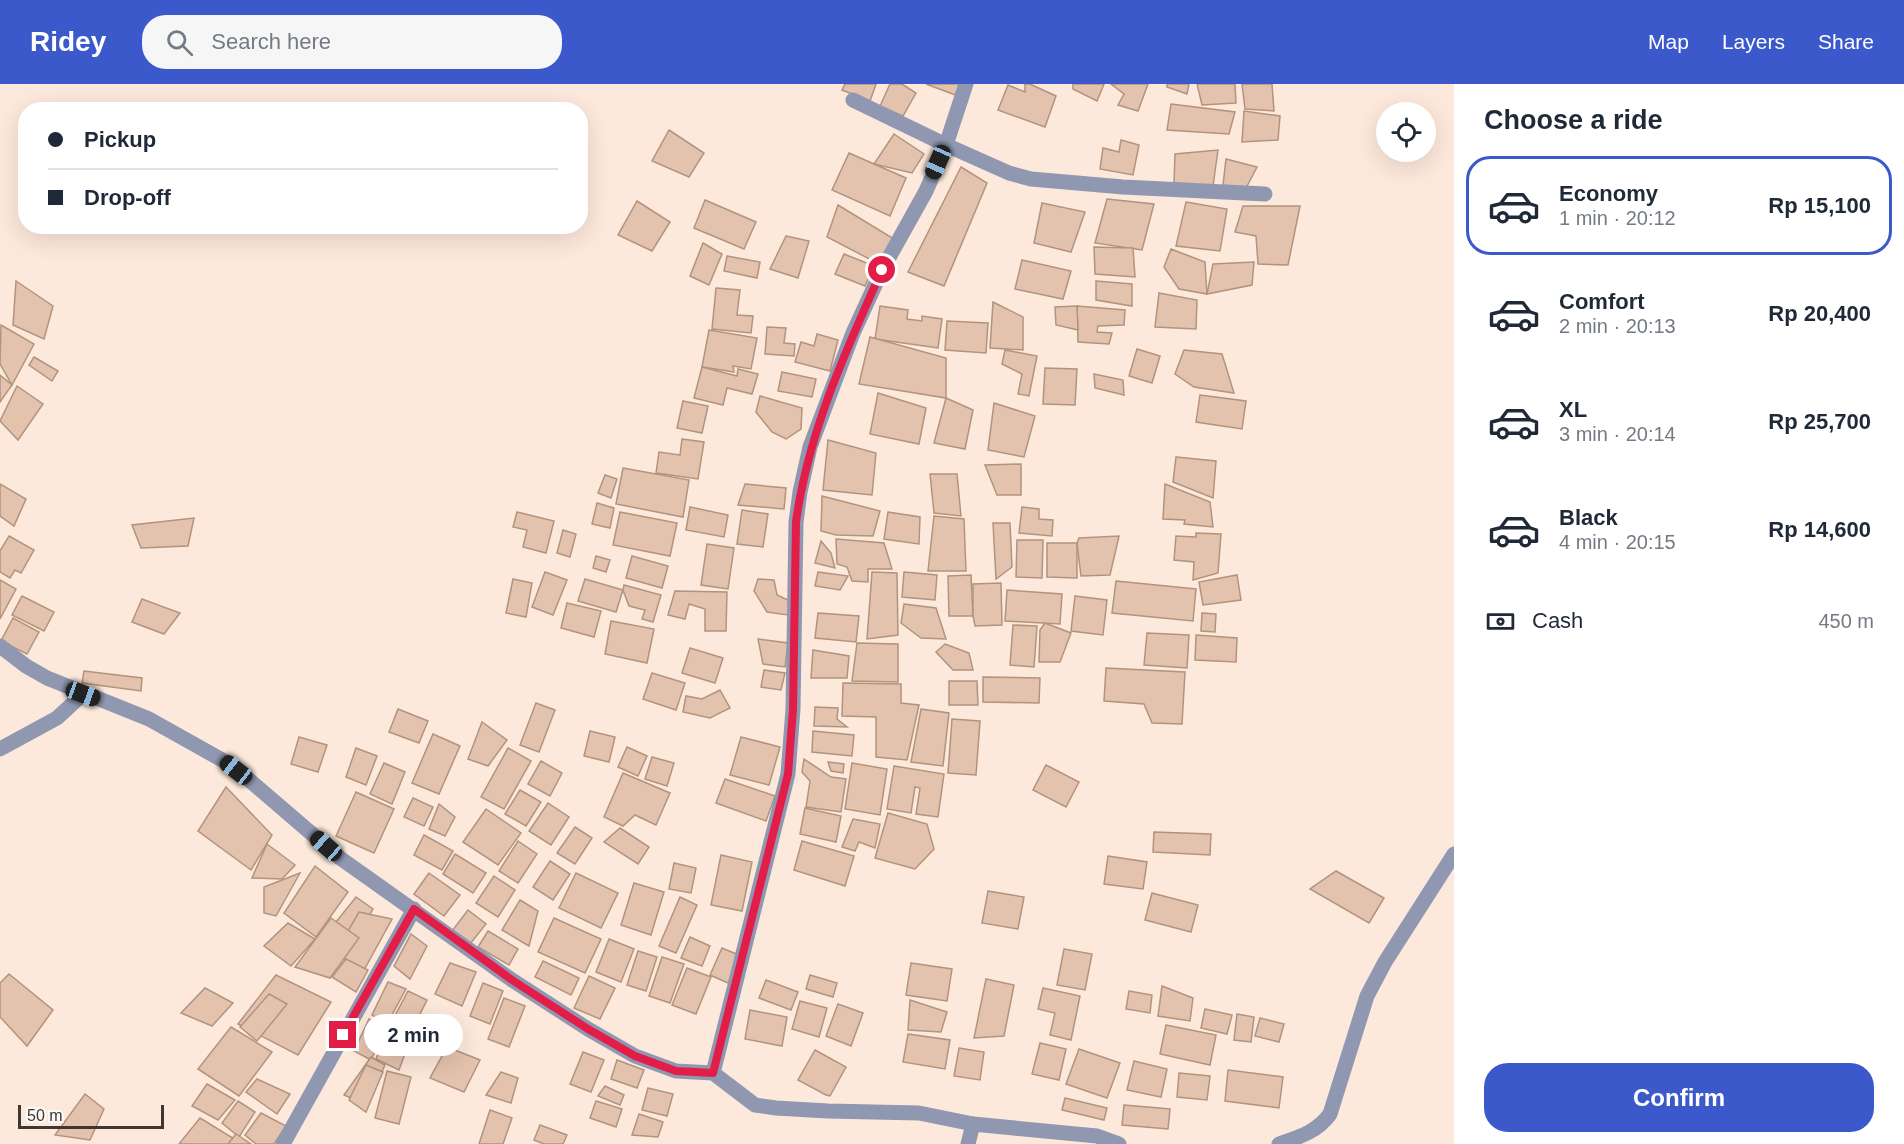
<!DOCTYPE html>
<html lang="en">
<head>
<meta charset="utf-8">
<style>
	body { margin:0; font-family:Helvetica,sans-serif; background:#f6f6f7; color:#1f2937; height:100vh; display:flex; flex-direction:column; font-size:22px; white-space:nowrap }
	* { box-sizing:border-box; margin:0 }
	p { font-size:20px; color:#747a83 }
	.icon { flex:none; width:33px; height:33px; fill:none; stroke:currentColor; stroke-width:2; stroke-linecap:round; stroke-linejoin:round }
	.map { position:relative; flex:1; overflow:hidden }
	.side { display:flex; flex-direction:column; background:#fff; width:450px }
	.side>* { flex:none }
	.hud { position:absolute; left:18px; top:18px; width:570px; height:132px; border-radius:24px; box-shadow:0 6px 24px #0002; display:grid; align-content:center; height:132px; padding:0 30px; background:#fff }
	.controls { position:absolute; left:1376px; top:18px; display:grid; gap:12px }
	.controls a { display:grid; place-items:center; width:60px; height:60px; border-radius:50%; background:#fff; box-shadow:0 6px 24px #0002; font-size:30px }
	.scale { position:absolute; left:18px; bottom:15px; width:146px; box-sizing:border-box; padding-left:6px; border:3px solid #42352d; border-top:0; font-size:16px; line-height:21px; white-space:nowrap; color:#42352d; -webkit-text-stroke:4px #fafafa; paint-order:stroke }
	.end { position:absolute; width:27px; height:27px; margin:-14px; border:8px solid #e11d48; background:#fff; box-shadow:0 0 0 3px #fff }
	.from { border-radius:50% }
	.bubble { position:absolute; height:42px; border-radius:21px; background:#fff; box-shadow:0 6px 24px #0002; font-size:20px; font-weight:600; line-height:42px; text-align:center }
	.car { position:absolute; width:18px; height:36px; margin:-18px -9px; border-radius:8px; box-shadow:0 0 4px 2px #0007; background:linear-gradient(#222 24%,#8ab4d8 0 40%,#222 0 76%,#8ab4d8 0 86%,#222 0) }
	.hud b { display:flex; align-items:center; gap:21px; height:57px; font-size:22px }
	.hud b+b { border-top:2px solid #e0e1e3 }
	.hud i { width:15px; height:15px; background:#1f2937 }
	ul { padding:0; list-style:none }
	li { display:flex; align-items:center; gap:18px; height:99px; margin:0 12px 9px; padding:0 18px; border:3px solid transparent; border-radius:24px }
	li div { flex:1 }
	li b { display:block; font-size:22px }
	li em { font-style:normal; font-weight:600 }
	li.active { border-color:#3c59cb }
	li>.icon { width:54px; height:54px; stroke-width:1.5 }
	h2 { padding:0 30px; font-size:27px; line-height:72px }
	.pay { display:flex; align-items:center; gap:15px; height:66px; padding:0 30px; font-size:22px }
	.pay p { margin-inline-start:auto }
	.cta { display:flex; gap:12px; margin-top:auto; padding:12px 30px }
	.cta a { flex:1; height:69px; border-radius:24px; background:#3c59cb; color:#fff; font-size:24px; font-weight:600; line-height:69px; text-align:center }
	header { display:flex; align-items:center; gap:36px; box-sizing:border-box; height:84px; padding:0 30px; background:#3c59cb; color:#fff }
	header strong { font-size:28px }
	nav { display:flex; gap:33px; margin-inline-start:auto; font-size:21px }
	.search { width:420px; height:54px; background:#f6f6f7; display:flex; align-items:center; gap:15px; box-sizing:border-box; padding:0 21px; border-radius:24px; color:#747a83; font-size:22px }
	main { display:flex; flex:1; min-height:0 }
	.map>svg:first-child { display:block }
	.building { fill:#e3c3ad; stroke:#b2937e; stroke-width:1.5 }
	.lines { fill:none; stroke-linecap:round; stroke-linejoin:round }
	.minor { stroke:#8f98b0; stroke-width:15 }
	.route { stroke:#e11d48; stroke-width:8 }
</style>
</head>
<body>
<header>
<strong>Ridey</strong>
<div class="search"><svg class="icon" aria-label="search" viewBox="0 0 24 24"><circle cx="10" cy="10" r="6"/><path d="M15 15l6 6"/></svg>Search here</div>
<nav><a>Map</a><a>Layers</a><a>Share</a></nav>
</header>
<main>
<div class="map">
<svg width="1454" height="1060" viewBox="0 0 1454 1060">
	<rect width="100%" height="100%" fill="#fde9db"/>
	<g class="building">
		<path d="M 845,0 L 876,0 L 870,17 L 842,6 Z"/>
		<path d="M 890,0 L 902,0 L 916,9 L 903,32 L 880,22 Z"/>
		<path d="M 926,0 L 963,0 L 958,12 Z"/>
		<path d="M 1025,0 L 1030,0 L 1056,12 L 1045,43 L 998,26 L 1008,1 L 1025,8 Z"/>
		<path d="M 1073,0 L 1104,0 L 1097,17 L 1073,5 Z"/>
		<path d="M 1111,0 L 1148,0 L 1138,27 L 1118,21 L 1124,10 Z"/>
		<path d="M 1167,0 L 1189,0 L 1187,10 L 1167,3 Z"/>
		<path d="M 1197,0 L 1235,0 L 1236,19 L 1202,21 Z"/>
		<path d="M 1242,0 L 1272,0 L 1274,27 L 1245,25 Z"/>
		<path d="M 1171,20 L 1235,28 L 1229,50 L 1167,46 Z"/>
		<path d="M 1244,27 L 1280,32 L 1278,56 L 1242,58 Z"/>
		<path d="M 669,46 L 704,69 L 689,93 L 652,77 Z"/>
		<path d="M 894,50 L 924,70 L 912,89 L 874,80 Z"/>
		<path d="M 1121,56 L 1139,61 L 1133,91 L 1100,85 L 1103,64 L 1119,68 Z"/>
		<path d="M 1218,66 L 1213,102 L 1174,99 L 1175,70 Z"/>
		<path d="M 849,69 L 906,94 L 890,132 L 832,106 Z"/>
		<path d="M 1226,75 L 1257,83 L 1246,104 L 1223,101 Z"/>
		<path d="M 961,83 L 987,99 L 944,202 L 908,188 Z"/>
		<path d="M 1107,115 L 1154,120 L 1142,166 L 1095,159 Z"/>
		<path d="M 705,116 L 756,138 L 744,165 L 694,144 Z"/>
		<path d="M 637,117 L 670,138 L 652,167 L 618,151 Z"/>
		<path d="M 1186,118 L 1227,125 L 1220,167 L 1176,162 Z"/>
		<path d="M 1042,119 L 1085,128 L 1071,168 L 1034,159 Z"/>
		<path d="M 838,121 L 894,155 L 881,181 L 827,153 Z"/>
		<path d="M 1243,122 L 1300,122 L 1288,181 L 1258,180 L 1256,152 L 1235,148 Z"/>
		<path d="M 786,152 L 809,157 L 798,194 L 770,185 Z"/>
		<path d="M 703,159 L 722,170 L 709,201 L 690,192 Z"/>
		<path d="M 1094,163 L 1133,164 L 1135,193 L 1095,190 Z"/>
		<path d="M 1171,165 L 1205,178 L 1207,210 L 1179,205 L 1164,183 Z"/>
		<path d="M 844,170 L 874,182 L 865,202 L 835,190 Z"/>
		<path d="M 727,172 L 760,178 L 757,194 L 724,187 Z"/>
		<path d="M 1022,176 L 1071,187 L 1063,215 L 1015,205 Z"/>
		<path d="M 1254,178 L 1252,201 L 1207,210 L 1213,180 Z"/>
		<path d="M 16,197 L 53,222 L 44,255 L 13,241 Z"/>
		<path d="M 1096,197 L 1132,200 L 1132,222 L 1096,216 Z"/>
		<path d="M 716,204 L 740,206 L 737,231 L 753,232 L 751,249 L 712,245 Z"/>
		<path d="M 1159,209 L 1197,216 L 1196,245 L 1155,243 Z"/>
		<path d="M 993,218 L 1023,233 L 1023,266 L 990,264 Z"/>
		<path d="M 880,222 L 908,226 L 907,235 L 922,237 L 922,232 L 942,235 L 938,264 L 875,255 Z"/>
		<path d="M 1077,222 L 1125,226 L 1124,241 L 1098,242 L 1097,248 L 1112,249 L 1109,260 L 1078,258 Z"/>
		<path d="M 1077,222 L 1078,246 L 1056,241 L 1055,223 Z"/>
		<path d="M 947,237 L 988,239 L 986,269 L 945,266 Z"/>
		<path d="M 1,241 L 34,260 L 12,301 L 0,280 Z"/>
		<path d="M 767,243 L 786,244 L 784,259 L 795,260 L 794,272 L 765,270 Z"/>
		<path d="M 709,246 L 757,254 L 751,285 L 733,282 L 734,288 L 702,283 Z"/>
		<path d="M 817,250 L 838,256 L 830,287 L 795,278 L 801,258 L 814,262 Z"/>
		<path d="M 870,253 L 946,274 L 946,314 L 859,300 Z"/>
		<path d="M 1137,265 L 1160,272 L 1152,299 L 1129,292 Z"/>
		<path d="M 1005,266 L 1037,272 L 1029,312 L 1018,310 L 1022,290 L 1002,280 Z"/>
		<path d="M 1184,266 L 1222,270 L 1234,309 L 1194,303 L 1175,290 Z"/>
		<path d="M 34,273 L 58,287 L 52,297 L 29,281 Z"/>
		<path d="M 702,283 L 737,292 L 738,285 L 758,290 L 752,310 L 727,304 L 723,321 L 694,314 Z"/>
		<path d="M 1045,284 L 1077,285 L 1075,321 L 1043,320 Z"/>
		<path d="M 782,288 L 816,295 L 812,313 L 778,307 Z"/>
		<path d="M 1094,290 L 1123,296 L 1124,311 L 1095,304 Z"/>
		<path d="M 0,291 L 12,301 L 0,318 Z"/>
		<path d="M 17,302 L 43,320 L 18,356 L 0,337 Z"/>
		<path d="M 878,309 L 926,324 L 919,360 L 870,350 Z"/>
		<path d="M 1200,311 L 1246,317 L 1242,345 L 1196,338 Z"/>
		<path d="M 760,312 L 802,324 L 801,345 L 786,355 L 772,348 L 756,328 Z"/>
		<path d="M 946,314 L 973,326 L 965,365 L 934,359 Z"/>
		<path d="M 683,317 L 708,322 L 702,349 L 677,344 Z"/>
		<path d="M 994,319 L 1035,332 L 1024,373 L 988,366 Z"/>
		<path d="M 682,355 L 704,358 L 698,395 L 656,389 L 659,368 L 680,371 Z"/>
		<path d="M 828,356 L 876,369 L 872,411 L 823,406 Z"/>
		<path d="M 1176,373 L 1216,377 L 1213,414 L 1173,398 Z"/>
		<path d="M 1021,380 L 1021,411 L 997,411 L 985,381 Z"/>
		<path d="M 623,384 L 689,396 L 683,433 L 616,420 Z"/>
		<path d="M 930,390 L 957,390 L 961,432 L 934,429 Z"/>
		<path d="M 605,391 L 617,395 L 611,414 L 598,409 Z"/>
		<path d="M 0,400 L 26,415 L 14,442 L 0,432 Z"/>
		<path d="M 745,400 L 786,404 L 784,425 L 738,421 Z"/>
		<path d="M 1165,400 L 1210,418 L 1213,443 L 1184,440 L 1185,436 L 1163,435 Z"/>
		<path d="M 822,412 L 880,427 L 873,452 L 836,451 L 821,447 Z"/>
		<path d="M 597,419 L 614,424 L 610,444 L 592,440 Z"/>
		<path d="M 690,423 L 728,431 L 724,453 L 686,446 Z"/>
		<path d="M 1022,423 L 1039,425 L 1039,435 L 1053,436 L 1052,452 L 1019,449 Z"/>
		<path d="M 742,426 L 768,430 L 763,463 L 737,460 Z"/>
		<path d="M 517,428 L 554,437 L 546,469 L 523,463 L 527,446 L 513,443 Z"/>
		<path d="M 620,428 L 677,439 L 670,472 L 613,461 Z"/>
		<path d="M 888,428 L 920,433 L 919,460 L 884,455 Z"/>
		<path d="M 934,432 L 964,435 L 966,487 L 928,487 Z"/>
		<path d="M 194,434 L 188,462 L 141,464 L 132,441 Z"/>
		<path d="M 993,439 L 1010,439 L 1012,483 L 996,495 Z"/>
		<path d="M 563,446 L 576,450 L 570,473 L 557,469 Z"/>
		<path d="M 1196,449 L 1221,450 L 1218,489 L 1193,496 L 1194,478 L 1174,476 L 1176,452 L 1196,453 Z"/>
		<path d="M 9,452 L 34,466 L 21,489 L 15,486 L 10,494 L 0,488 L 0,467 Z"/>
		<path d="M 1119,452 L 1110,491 L 1081,492 L 1077,459 L 1079,454 Z"/>
		<path d="M 836,455 L 884,459 L 892,485 L 868,485 L 868,498 L 852,497 L 847,483 L 837,480 Z"/>
		<path d="M 1017,456 L 1043,456 L 1042,494 L 1016,493 Z"/>
		<path d="M 821,457 L 831,469 L 835,484 L 815,479 Z"/>
		<path d="M 1047,459 L 1077,459 L 1077,494 L 1047,493 Z"/>
		<path d="M 707,460 L 734,464 L 728,505 L 701,501 Z"/>
		<path d="M 596,472 L 610,476 L 606,488 L 593,484 Z"/>
		<path d="M 632,472 L 668,482 L 662,504 L 626,494 Z"/>
		<path d="M 545,488 L 567,496 L 553,531 L 532,523 Z"/>
		<path d="M 818,488 L 848,492 L 840,506 L 815,502 Z"/>
		<path d="M 872,488 L 897,489 L 898,551 L 867,555 Z"/>
		<path d="M 904,488 L 937,491 L 935,516 L 902,513 Z"/>
		<path d="M 971,491 L 973,532 L 949,532 L 948,492 Z"/>
		<path d="M 1237,491 L 1241,516 L 1203,521 L 1199,498 Z"/>
		<path d="M 513,495 L 532,499 L 526,533 L 506,529 Z"/>
		<path d="M 585,495 L 623,506 L 616,528 L 578,517 Z"/>
		<path d="M 758,495 L 774,496 L 777,511 L 790,517 L 788,531 L 767,528 L 754,507 Z"/>
		<path d="M 0,496 L 16,505 L 0,535 Z"/>
		<path d="M 1116,497 L 1196,505 L 1193,537 L 1112,529 Z"/>
		<path d="M 1001,499 L 1002,541 L 975,542 L 973,532 L 973,500 Z"/>
		<path d="M 624,501 L 661,511 L 653,538 L 642,535 L 645,526 L 629,522 L 623,506 Z"/>
		<path d="M 1007,506 L 1062,510 L 1060,540 L 1005,537 Z"/>
		<path d="M 675,507 L 727,508 L 726,547 L 705,547 L 705,525 L 689,520 L 685,535 L 668,531 Z"/>
		<path d="M 22,512 L 54,528 L 44,547 L 12,531 Z"/>
		<path d="M 1075,512 L 1107,516 L 1103,551 L 1071,547 Z"/>
		<path d="M 142,515 L 180,529 L 164,550 L 132,538 Z"/>
		<path d="M 567,519 L 601,527 L 594,553 L 561,544 Z"/>
		<path d="M 904,520 L 936,524 L 946,555 L 921,554 L 901,539 Z"/>
		<path d="M 818,529 L 859,532 L 856,558 L 815,554 Z"/>
		<path d="M 1202,529 L 1216,530 L 1215,548 L 1201,547 Z"/>
		<path d="M 13,534 L 39,548 L 27,570 L 1,557 Z"/>
		<path d="M 611,537 L 654,545 L 647,579 L 605,570 Z"/>
		<path d="M 1045,539 L 1071,549 L 1060,578 L 1039,578 L 1040,546 Z"/>
		<path d="M 1013,541 L 1037,542 L 1034,583 L 1010,581 Z"/>
		<path d="M 1147,549 L 1189,551 L 1187,584 L 1144,581 Z"/>
		<path d="M 1196,551 L 1237,554 L 1236,578 L 1195,576 Z"/>
		<path d="M 758,555 L 788,559 L 785,583 L 763,580 Z"/>
		<path d="M 857,559 L 898,560 L 898,598 L 852,597 Z"/>
		<path d="M 945,560 L 969,569 L 973,586 L 953,586 L 936,568 Z"/>
		<path d="M 690,564 L 723,574 L 715,599 L 682,589 Z"/>
		<path d="M 813,566 L 849,572 L 847,594 L 811,594 Z"/>
		<path d="M 1106,584 L 1185,588 L 1182,640 L 1152,639 L 1144,620 L 1104,617 Z"/>
		<path d="M 764,586 L 785,589 L 781,606 L 761,603 Z"/>
		<path d="M 84,587 L 142,594 L 141,607 L 82,599 Z"/>
		<path d="M 652,589 L 685,599 L 676,626 L 643,615 Z"/>
		<path d="M 983,593 L 1040,594 L 1039,619 L 983,618 Z"/>
		<path d="M 949,597 L 977,597 L 978,621 L 949,621 Z"/>
		<path d="M 843,599 L 901,600 L 901,619 L 919,621 L 907,676 L 876,673 L 876,633 L 842,632 Z"/>
		<path d="M 720,606 L 730,624 L 710,634 L 683,628 L 686,612 L 702,615 Z"/>
		<path d="M 536,619 L 555,626 L 539,668 L 520,661 Z"/>
		<path d="M 815,623 L 838,624 L 837,635 L 847,643 L 814,642 Z"/>
		<path d="M 398,625 L 428,637 L 419,659 L 389,648 Z"/>
		<path d="M 921,625 L 949,629 L 943,682 L 911,678 Z"/>
		<path d="M 952,635 L 980,637 L 976,691 L 948,689 Z"/>
		<path d="M 482,638 L 507,656 L 488,682 L 468,675 Z"/>
		<path d="M 590,647 L 615,653 L 609,678 L 584,672 Z"/>
		<path d="M 813,647 L 854,651 L 852,672 L 812,668 Z"/>
		<path d="M 433,650 L 460,662 L 439,710 L 412,699 Z"/>
		<path d="M 299,653 L 327,661 L 318,688 L 291,680 Z"/>
		<path d="M 741,653 L 780,663 L 769,701 L 730,691 Z"/>
		<path d="M 627,663 L 647,672 L 638,692 L 618,683 Z"/>
		<path d="M 356,664 L 377,672 L 366,701 L 346,693 Z"/>
		<path d="M 508,664 L 531,677 L 504,725 L 481,713 Z"/>
		<path d="M 652,673 L 674,679 L 667,702 L 645,695 Z"/>
		<path d="M 804,675 L 831,693 L 846,695 L 841,728 L 806,723 L 810,697 L 802,688 Z"/>
		<path d="M 541,677 L 562,689 L 550,712 L 528,700 Z"/>
		<path d="M 828,678 L 844,680 L 843,689 L 831,687 Z"/>
		<path d="M 384,679 L 405,688 L 392,720 L 370,710 Z"/>
		<path d="M 852,679 L 887,685 L 880,731 L 845,725 Z"/>
		<path d="M 1046,681 L 1079,698 L 1066,723 L 1033,706 Z"/>
		<path d="M 894,682 L 944,690 L 938,733 L 916,730 L 920,704 L 915,703 L 911,729 L 887,725 Z"/>
		<path d="M 623,689 L 670,709 L 656,741 L 635,731 L 623,742 L 604,733 Z"/>
		<path d="M 725,695 L 775,712 L 766,737 L 716,719 Z"/>
		<path d="M 226,703 L 272,751 L 251,786 L 198,747 Z"/>
		<path d="M 520,706 L 541,718 L 526,742 L 505,730 Z"/>
		<path d="M 356,708 L 394,725 L 374,769 L 336,752 Z"/>
		<path d="M 413,714 L 433,723 L 424,742 L 404,733 Z"/>
		<path d="M 548,719 L 569,733 L 551,761 L 529,747 Z"/>
		<path d="M 439,720 L 455,733 L 445,752 L 429,745 Z"/>
		<path d="M 805,724 L 841,732 L 836,758 L 800,750 Z"/>
		<path d="M 486,725 L 521,749 L 498,781 L 463,758 Z"/>
		<path d="M 888,729 L 927,740 L 934,765 L 915,785 L 875,774 Z"/>
		<path d="M 853,735 L 880,740 L 875,764 L 859,758 L 855,767 L 842,763 Z"/>
		<path d="M 575,743 L 592,754 L 575,780 L 557,769 Z"/>
		<path d="M 620,744 L 649,763 L 638,780 L 604,758 Z"/>
		<path d="M 1154,748 L 1211,750 L 1210,771 L 1153,768 Z"/>
		<path d="M 424,751 L 453,767 L 442,786 L 414,771 Z"/>
		<path d="M 518,757 L 537,770 L 518,799 L 499,787 Z"/>
		<path d="M 802,757 L 854,772 L 845,802 L 794,786 Z"/>
		<path d="M 267,760 L 295,781 L 282,795 L 252,794 Z"/>
		<path d="M 455,770 L 486,789 L 473,809 L 443,790 Z"/>
		<path d="M 721,771 L 752,778 L 742,827 L 711,821 Z"/>
		<path d="M 1108,772 L 1147,778 L 1143,805 L 1104,800 Z"/>
		<path d="M 550,777 L 570,790 L 553,816 L 533,803 Z"/>
		<path d="M 674,779 L 696,784 L 691,809 L 669,805 Z"/>
		<path d="M 315,782 L 348,808 L 316,853 L 284,829 Z"/>
		<path d="M 1336,787 L 1384,814 L 1369,839 L 1310,805 Z"/>
		<path d="M 300,789 L 276,832 L 264,829 L 264,803 Z"/>
		<path d="M 429,789 L 460,811 L 444,832 L 414,810 Z"/>
		<path d="M 576,789 L 618,809 L 601,844 L 559,824 Z"/>
		<path d="M 494,792 L 515,806 L 498,833 L 476,819 Z"/>
		<path d="M 634,799 L 664,808 L 651,851 L 621,841 Z"/>
		<path d="M 988,807 L 1024,813 L 1018,845 L 982,839 Z"/>
		<path d="M 1152,809 L 1198,821 L 1191,848 L 1145,836 Z"/>
		<path d="M 356,813 L 373,825 L 357,853 L 336,838 Z"/>
		<path d="M 680,813 L 697,821 L 676,869 L 659,862 Z"/>
		<path d="M 520,816 L 538,827 L 529,862 L 502,846 Z"/>
		<path d="M 468,826 L 486,840 L 470,860 L 452,847 Z"/>
		<path d="M 359,828 L 392,835 L 363,888 L 335,869 Z"/>
		<path d="M 331,834 L 359,854 L 330,894 L 295,883 Z"/>
		<path d="M 554,834 L 601,855 L 585,889 L 538,868 Z"/>
		<path d="M 288,839 L 315,855 L 291,882 L 264,862 Z"/>
		<path d="M 488,847 L 518,865 L 509,881 L 478,863 Z"/>
		<path d="M 411,850 L 427,862 L 410,895 L 394,882 Z"/>
		<path d="M 690,853 L 710,862 L 702,882 L 681,874 Z"/>
		<path d="M 609,855 L 634,865 L 621,898 L 596,888 Z"/>
		<path d="M 722,864 L 741,872 L 728,899 L 710,891 Z"/>
		<path d="M 1064,865 L 1092,870 L 1085,906 L 1057,901 Z"/>
		<path d="M 638,867 L 657,873 L 646,907 L 627,901 Z"/>
		<path d="M 662,873 L 684,880 L 670,919 L 649,912 Z"/>
		<path d="M 346,875 L 368,886 L 356,908 L 332,893 Z"/>
		<path d="M 543,877 L 579,894 L 571,911 L 535,893 Z"/>
		<path d="M 450,879 L 476,888 L 462,922 L 435,910 Z"/>
		<path d="M 911,879 L 952,885 L 947,917 L 906,911 Z"/>
		<path d="M 687,884 L 711,893 L 696,930 L 672,921 Z"/>
		<path d="M 9,890 L 53,926 L 27,962 L 0,933 L 0,899 Z"/>
		<path d="M 276,891 L 331,918 L 298,971 L 238,940 Z"/>
		<path d="M 810,891 L 837,899 L 833,913 L 806,905 Z"/>
		<path d="M 589,892 L 615,904 L 600,935 L 574,924 Z"/>
		<path d="M 986,895 L 1014,901 L 1004,952 L 974,954 Z"/>
		<path d="M 766,896 L 798,908 L 791,926 L 759,914 Z"/>
		<path d="M 388,898 L 406,905 L 387,940 L 372,931 Z"/>
		<path d="M 483,899 L 503,907 L 490,940 L 470,932 Z"/>
		<path d="M 1162,902 L 1193,914 L 1190,937 L 1158,932 Z"/>
		<path d="M 205,904 L 233,919 L 212,942 L 181,929 Z"/>
		<path d="M 1043,904 L 1080,912 L 1071,956 L 1050,951 L 1055,929 L 1038,925 Z"/>
		<path d="M 408,907 L 427,916 L 410,950 L 391,939 Z"/>
		<path d="M 1129,907 L 1152,911 L 1150,929 L 1126,925 Z"/>
		<path d="M 269,910 L 287,920 L 257,957 L 240,943 Z"/>
		<path d="M 504,914 L 525,922 L 509,963 L 488,955 Z"/>
		<path d="M 910,916 L 947,928 L 941,948 L 908,946 Z"/>
		<path d="M 800,917 L 827,924 L 819,953 L 792,945 Z"/>
		<path d="M 838,920 L 863,929 L 851,962 L 826,952 Z"/>
		<path d="M 1205,925 L 1232,931 L 1227,950 L 1201,944 Z"/>
		<path d="M 750,926 L 787,933 L 782,962 L 745,955 Z"/>
		<path d="M 1237,930 L 1254,933 L 1251,958 L 1234,956 Z"/>
		<path d="M 1260,934 L 1284,940 L 1279,958 L 1255,952 Z"/>
		<path d="M 369,935 L 386,943 L 371,976 L 354,967 Z"/>
		<path d="M 1166,941 L 1216,951 L 1210,981 L 1160,970 Z"/>
		<path d="M 231,943 L 272,968 L 239,1012 L 198,985 Z"/>
		<path d="M 389,944 L 412,950 L 399,986 L 376,975 Z"/>
		<path d="M 908,950 L 950,956 L 945,985 L 903,978 Z"/>
		<path d="M 1040,959 L 1066,965 L 1059,996 L 1032,990 Z"/>
		<path d="M 447,963 L 480,976 L 464,1008 L 430,994 Z"/>
		<path d="M 959,964 L 984,968 L 980,996 L 954,992 Z"/>
		<path d="M 1079,965 L 1120,979 L 1107,1014 L 1066,1000 Z"/>
		<path d="M 815,966 L 846,983 L 830,1012 L 826,1011 L 798,996 Z"/>
		<path d="M 583,968 L 604,976 L 591,1008 L 570,1000 Z"/>
		<path d="M 371,973 L 385,981 L 366,1021 L 344,1011 Z"/>
		<path d="M 617,976 L 644,986 L 637,1004 L 611,995 Z"/>
		<path d="M 1134,977 L 1167,985 L 1161,1013 L 1127,1006 Z"/>
		<path d="M 366,981 L 383,988 L 366,1028 L 349,1016 Z"/>
		<path d="M 1228,986 L 1283,993 L 1279,1024 L 1225,1017 Z"/>
		<path d="M 387,987 L 411,993 L 399,1040 L 375,1034 Z"/>
		<path d="M 501,988 L 518,994 L 511,1019 L 486,1011 Z"/>
		<path d="M 1179,989 L 1210,992 L 1207,1016 L 1177,1013 Z"/>
		<path d="M 257,995 L 290,1010 L 277,1030 L 246,1008 Z"/>
		<path d="M 207,1000 L 235,1016 L 218,1036 L 192,1022 Z"/>
		<path d="M 605,1002 L 624,1011 L 620,1021 L 598,1012 Z"/>
		<path d="M 648,1004 L 673,1010 L 667,1032 L 642,1026 Z"/>
		<path d="M 85,1010 L 104,1025 L 90,1056 L 55,1051 Z"/>
		<path d="M 1065,1014 L 1107,1024 L 1104,1036 L 1062,1026 Z"/>
		<path d="M 238,1017 L 255,1028 L 239,1053 L 222,1039 Z"/>
		<path d="M 596,1017 L 622,1025 L 616,1043 L 590,1034 Z"/>
		<path d="M 1124,1021 L 1170,1025 L 1168,1045 L 1122,1041 Z"/>
		<path d="M 490,1026 L 512,1034 L 503,1060 L 479,1060 Z"/>
		<path d="M 261,1029 L 286,1042 L 274,1060 L 256,1060 L 245,1051 Z"/>
		<path d="M 639,1030 L 663,1038 L 658,1053 L 632,1051 Z"/>
		<path d="M 200,1034 L 236,1056 L 237,1058 L 235,1060 L 179,1060 Z"/>
		<path d="M 540,1041 L 567,1051 L 563,1060 L 544,1060 L 534,1056 Z"/>
		<path d="M 236,1050 L 251,1060 L 228,1060 Z"/>
	</g>
	<g class="lines">
		<g class="minor">
			<path d="M 853,16 L 946,61 L 1009,89 L 1031,95 L 1123,103 L 1265,110"/>
			<path d="M 0,562 L 26,582 L 47,594 L 149,635 L 224,677 L 248,695 L 340,774 L 512,896 L 588,945 L 635,972 L 676,987 L 713,989 L 755,1021 L 776,1024 L 828,1027 L 919,1029 L 973,1040 L 968,1060"/>
			<path d="M 0,665 L 57,634 L 83,610"/>
			<path d="M 713,989 L 788,690 L 793,625 L 796,438 L 800,408 L 810,363 L 853,249 L 882,186 L 926,107 L 946,61 L 966,0"/>
			<path d="M 973,1040 L 1097,1052 L 1119,1060"/>
			<path d="M 283,1060 L 414,825"/>
			<path d="M 1279,1060 C 1299,1053 1317,1048 1330,1030 L 1367,912 L 1385,878 L 1454,770"/>
		</g>
	</g>
	<g class="lines">
		<path class="route" d="M 343,951 L 414,825 L 512,896 L 588,945 L 635,972 L 676,987 L 713,989 L 788,690 L 793,625 L 796,438 C 808,349 845,268 882,186"/>
	</g>
</svg>
<div class="controls">
<a><svg class="icon" aria-label="locate" viewBox="0 0 24 24"><circle cx="12" cy="12" r="6"/><path d="M12 2v4M12 18v4M2 12h4M18 12h4"/></svg></a>
</div>
<div class="scale">50 m</div>
<i class="end from" style="left:882px;top:186px"></i>
<i class="end" style="left:343px;top:951px"></i>
<div class="bubble" style="left:364px;top:930px;width:99px">2 min</div>
<i class="car" style="left:938px;top:78px;rotate:204deg"></i>
<i class="car" style="left:83px;top:610px;rotate:110deg"></i>
<i class="car" style="left:236px;top:686px;rotate:308deg"></i>
<i class="car" style="left:326px;top:762px;rotate:311deg"></i>
<div class="hud">
<b><i class="from"></i>Pickup</b>
<b><i></i>Drop-off</b>
</div>
</div>
<section class="side">
<h2>Choose a ride</h2>
<ul>
<li class="active"><svg class="icon" aria-label="car" viewBox="0 0 24 24"><path d="M5 17H2v-5l4-1 3-4h7l3 4 3 1v5h-3M9 17h6M6 11h13"/><circle cx="7" cy="17" r="2"/><circle cx="17" cy="17" r="2"/></svg><div><b>Economy</b><p>1 min · 20:12</p></div><em>Rp 15,100</em></li>
<li><svg class="icon" aria-label="car" viewBox="0 0 24 24"><path d="M5 17H2v-5l4-1 3-4h7l3 4 3 1v5h-3M9 17h6M6 11h13"/><circle cx="7" cy="17" r="2"/><circle cx="17" cy="17" r="2"/></svg><div><b>Comfort</b><p>2 min · 20:13</p></div><em>Rp 20,400</em></li>
<li><svg class="icon" aria-label="car" viewBox="0 0 24 24"><path d="M5 17H2v-5l4-1 3-4h7l3 4 3 1v5h-3M9 17h6M6 11h13"/><circle cx="7" cy="17" r="2"/><circle cx="17" cy="17" r="2"/></svg><div><b>XL</b><p>3 min · 20:14</p></div><em>Rp 25,700</em></li>
<li><svg class="icon" aria-label="car" viewBox="0 0 24 24"><path d="M5 17H2v-5l4-1 3-4h7l3 4 3 1v5h-3M9 17h6M6 11h13"/><circle cx="7" cy="17" r="2"/><circle cx="17" cy="17" r="2"/></svg><div><b>Black</b><p>4 min · 20:15</p></div><em>Rp 14,600</em></li>
</ul>
<div class="pay"><svg class="icon" aria-label="cash" viewBox="0 0 24 24"><path d="M3 7h18v10H3z"/><circle cx="12" cy="12" r="2"/></svg>Cash<p>450 m</p></div>
<div class="cta"><a>Confirm</a></div>
</section>
</main>
</body>
</html>
